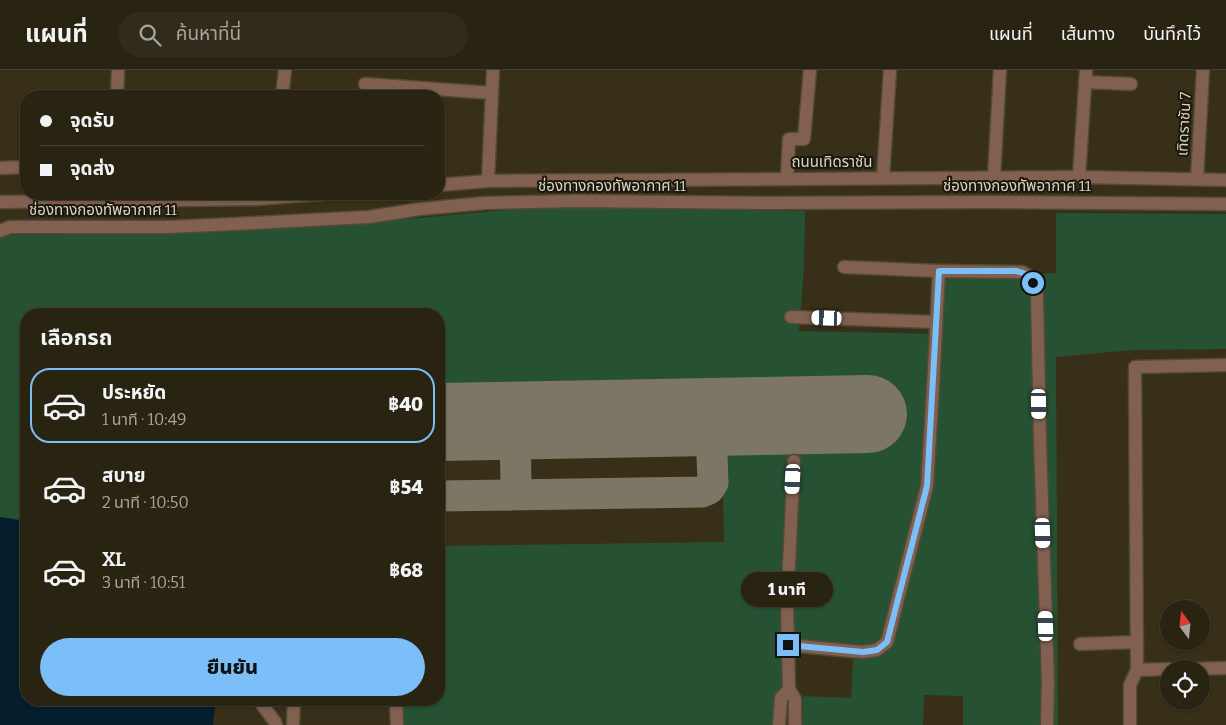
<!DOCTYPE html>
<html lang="th">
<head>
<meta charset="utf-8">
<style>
	body { margin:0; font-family:Bitter,"Noto Sans Thai",serif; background:#312b1b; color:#f1f3f6; height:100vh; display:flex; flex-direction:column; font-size:19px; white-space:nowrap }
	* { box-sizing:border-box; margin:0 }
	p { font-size:16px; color:#a5a49f }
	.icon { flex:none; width:28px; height:28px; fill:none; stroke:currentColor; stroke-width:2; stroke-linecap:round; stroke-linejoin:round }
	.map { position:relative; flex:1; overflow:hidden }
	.side { position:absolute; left:20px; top:238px; width:425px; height:398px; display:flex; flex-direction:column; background:#292312; border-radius:20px; box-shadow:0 1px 4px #0004,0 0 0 1px #454032 }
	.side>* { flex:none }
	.banner { position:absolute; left:20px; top:20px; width:425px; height:110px; border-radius:20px; box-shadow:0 1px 4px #0004,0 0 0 1px #454032; display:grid; align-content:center; height:110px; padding:0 20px; background:#292312 }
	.needle { width:32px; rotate:345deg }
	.fabs { position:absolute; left:1160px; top:530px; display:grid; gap:10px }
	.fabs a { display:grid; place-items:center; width:50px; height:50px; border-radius:50%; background:#292312; box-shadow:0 1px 4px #0004,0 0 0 1px #454032; font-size:25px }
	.end { position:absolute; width:22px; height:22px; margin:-11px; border:6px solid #7bbef8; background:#111; box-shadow:0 0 0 2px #111 }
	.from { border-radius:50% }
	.bubble { position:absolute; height:35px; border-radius:18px; background:#292312; box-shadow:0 1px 4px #0004,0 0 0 1px #454032; font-size:16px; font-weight:800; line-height:35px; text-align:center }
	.car { position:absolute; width:15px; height:30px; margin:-15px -8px; border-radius:6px; box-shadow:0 0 4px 1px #0007; background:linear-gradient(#fff 24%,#345 0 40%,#fff 0 76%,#345 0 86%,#fff 0) }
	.banner b { display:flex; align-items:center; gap:18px; height:48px; font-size:19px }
	.banner b+b { border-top:1px solid #454032 }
	.banner i { width:12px; height:12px; background:#f1f3f6 }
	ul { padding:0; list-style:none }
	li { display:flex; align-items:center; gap:15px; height:75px; margin:0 10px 8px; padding:0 10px; border:2px solid transparent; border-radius:20px }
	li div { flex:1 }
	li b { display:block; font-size:19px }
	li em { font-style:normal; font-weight:800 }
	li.selected { border-color:#7bbef8 }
	li>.icon { width:45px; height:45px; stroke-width:1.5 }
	h2 { padding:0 20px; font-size:22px; line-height:60px }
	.primary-button { display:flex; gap:10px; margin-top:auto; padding:10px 20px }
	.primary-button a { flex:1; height:58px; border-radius:30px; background:#7bbef8; color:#111; font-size:20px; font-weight:800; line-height:58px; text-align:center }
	header { display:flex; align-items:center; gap:30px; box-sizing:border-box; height:70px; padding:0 25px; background:#292312; border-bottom:1px solid #454032 }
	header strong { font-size:24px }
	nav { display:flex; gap:28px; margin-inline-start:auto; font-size:18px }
	.search { width:350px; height:45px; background:#312b1b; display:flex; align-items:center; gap:12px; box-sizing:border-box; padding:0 18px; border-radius:28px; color:#a5a49f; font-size:19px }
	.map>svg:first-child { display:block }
	.green { fill:#265233 }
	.water { fill:#051e2e }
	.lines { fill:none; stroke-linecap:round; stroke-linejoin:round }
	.taxiway { stroke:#7e7664; stroke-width:31 }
	.runway { stroke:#7e7664; stroke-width:78 }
	.minor-casing { stroke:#514a34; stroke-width:15 }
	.minor { stroke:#816050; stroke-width:12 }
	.route { stroke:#7bbef8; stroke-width:6 }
	.labels { text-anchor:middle; stroke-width:4; stroke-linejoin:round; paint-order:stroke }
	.street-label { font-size:15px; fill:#dbd5c8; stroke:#1b170d }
</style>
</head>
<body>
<header>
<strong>แผนที่</strong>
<div class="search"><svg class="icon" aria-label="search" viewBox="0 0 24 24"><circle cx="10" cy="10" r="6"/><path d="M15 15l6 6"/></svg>ค้นหาที่นี่</div>
<nav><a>แผนที่</a><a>เส้นทาง</a><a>บันทึกไว้</a></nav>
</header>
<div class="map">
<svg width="1226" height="655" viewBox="0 0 1226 655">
	<rect width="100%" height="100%" fill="#372f18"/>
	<path class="green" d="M 540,137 L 805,141 L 804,197 L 799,261 L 941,264 L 945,210 L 954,207 L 1056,203 L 1056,143 L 1226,144 L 1226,279 L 1133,280 L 1056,287 L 1058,655 L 963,655 L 963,626 L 924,625 L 923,655 L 802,655 L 803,626 L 851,628 L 854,574 L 781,569 L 786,655 L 402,655 L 401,629 L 439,629 L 439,476 L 724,472 L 722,367 L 875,364 L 874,323 L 439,330 L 439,244 L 26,244 L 26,451 L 0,447 L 0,168 L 7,165 L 241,161 L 384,151 Z"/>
	<path class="water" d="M 0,447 L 26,451 L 26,629 L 216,629 L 213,655 L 0,655 Z"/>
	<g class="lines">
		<g class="taxiway">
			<path d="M 509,425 L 516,413 L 515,362 L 523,351"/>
			<path d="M 439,426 L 702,422 L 709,419 L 713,413 L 711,360 L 712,357 L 723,347"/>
		</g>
		<path class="runway" d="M 439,352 L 868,344"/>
		<defs>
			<g id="minor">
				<path d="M 1085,12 L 1131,14"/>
				<path d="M 365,14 L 492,23"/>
				<path d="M 117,26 L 118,0"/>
				<path d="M 282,26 L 285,0"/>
				<path d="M 0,98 L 26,97"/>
				<path d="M 994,107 L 1000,0"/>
				<path d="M 1079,107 L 1086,0"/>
				<path d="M 883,108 L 890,0"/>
				<path d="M 787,109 L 789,69 L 804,69 L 810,0"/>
				<path d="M 1197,109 L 1203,0"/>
				<path d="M 488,111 L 493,0"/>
				<path d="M 439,115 L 488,111 L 1079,107 L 1226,110"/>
				<path d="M 0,132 L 256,129 L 323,124"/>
				<path d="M 0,161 L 10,157 L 170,157 L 235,154 L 369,147 L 420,139 L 485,133 L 577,131 L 766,133 L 989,132 L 1226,134"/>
				<path d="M 844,197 L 939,201"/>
				<path d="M 791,247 L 936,252"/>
				<path d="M 1080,574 L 1137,572"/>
				<path d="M 788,575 L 863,582 L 877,580 L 887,572 L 927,416 L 933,318 L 939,201 L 1022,202 L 1032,208 L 1037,226 L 1040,371 L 1048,611 L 1047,655"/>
				<path d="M 1194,599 L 1226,598"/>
				<path d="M 1137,600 L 1169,599"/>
				<path d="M 789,619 L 795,629 L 795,655"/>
				<path d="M 258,629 L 275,652 L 276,655"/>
				<path d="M 396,629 L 397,655"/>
				<path d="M 293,655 L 294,629"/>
				<path d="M 779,655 L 781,628 L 789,619 L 787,535 L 794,391"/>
				<path d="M 1130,655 L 1130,615 L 1137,600 L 1135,297 L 1226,295"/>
			</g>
		</defs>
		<use href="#minor" class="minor-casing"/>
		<use href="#minor" class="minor"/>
	</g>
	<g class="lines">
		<path class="route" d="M 788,575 L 863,582 L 877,580 L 887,572 L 927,416 L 939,201 L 1016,201 C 1024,203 1030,205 1033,213"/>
	</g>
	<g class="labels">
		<g class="street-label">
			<text transform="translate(1184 54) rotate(-87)" y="5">เทิดราชัน 7</text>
			<text x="832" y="97">ถนนเทิดราชัน</text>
			<text x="612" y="121">ช่องทางกองทัพอากาศ 11</text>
			<text x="1017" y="121">ช่องทางกองทัพอากาศ 11</text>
			<text x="103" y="145">ช่องทางกองทัพอากาศ 11</text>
		</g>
	</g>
</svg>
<div class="fabs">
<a><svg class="needle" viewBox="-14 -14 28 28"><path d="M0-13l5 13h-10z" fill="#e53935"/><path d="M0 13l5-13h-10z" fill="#a5a49f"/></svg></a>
<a><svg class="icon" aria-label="locate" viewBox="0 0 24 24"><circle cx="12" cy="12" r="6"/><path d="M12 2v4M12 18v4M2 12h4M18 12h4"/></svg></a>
</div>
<i class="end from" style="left:1033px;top:213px"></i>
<i class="end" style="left:788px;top:575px"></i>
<div class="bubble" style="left:741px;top:502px;width:92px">1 นาที</div>
<i class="car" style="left:827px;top:248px;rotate:272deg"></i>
<i class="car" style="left:1039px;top:334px;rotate:179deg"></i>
<i class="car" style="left:793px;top:409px;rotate:183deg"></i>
<i class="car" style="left:1043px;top:463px;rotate:178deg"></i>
<i class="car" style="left:1046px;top:556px;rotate:358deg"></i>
<div class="banner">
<b><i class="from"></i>จุดรับ</b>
<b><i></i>จุดส่ง</b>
</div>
<section class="side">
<h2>เลือกรถ</h2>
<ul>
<li class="selected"><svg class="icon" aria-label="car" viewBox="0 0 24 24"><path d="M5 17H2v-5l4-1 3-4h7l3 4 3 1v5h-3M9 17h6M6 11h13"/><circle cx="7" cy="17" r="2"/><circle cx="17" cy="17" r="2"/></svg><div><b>ประหยัด</b><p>1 นาที · 10:49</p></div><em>฿40</em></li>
<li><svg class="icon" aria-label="car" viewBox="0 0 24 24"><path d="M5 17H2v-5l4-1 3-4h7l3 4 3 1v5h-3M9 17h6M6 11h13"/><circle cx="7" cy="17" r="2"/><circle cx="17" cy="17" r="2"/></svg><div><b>สบาย</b><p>2 นาที · 10:50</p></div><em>฿54</em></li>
<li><svg class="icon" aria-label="car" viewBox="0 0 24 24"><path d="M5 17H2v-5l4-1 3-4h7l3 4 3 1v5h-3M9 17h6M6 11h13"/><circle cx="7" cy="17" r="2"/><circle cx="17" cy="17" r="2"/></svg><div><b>XL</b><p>3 นาที · 10:51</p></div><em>฿68</em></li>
</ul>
<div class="primary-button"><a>ยืนยัน</a></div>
</section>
</div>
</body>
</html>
